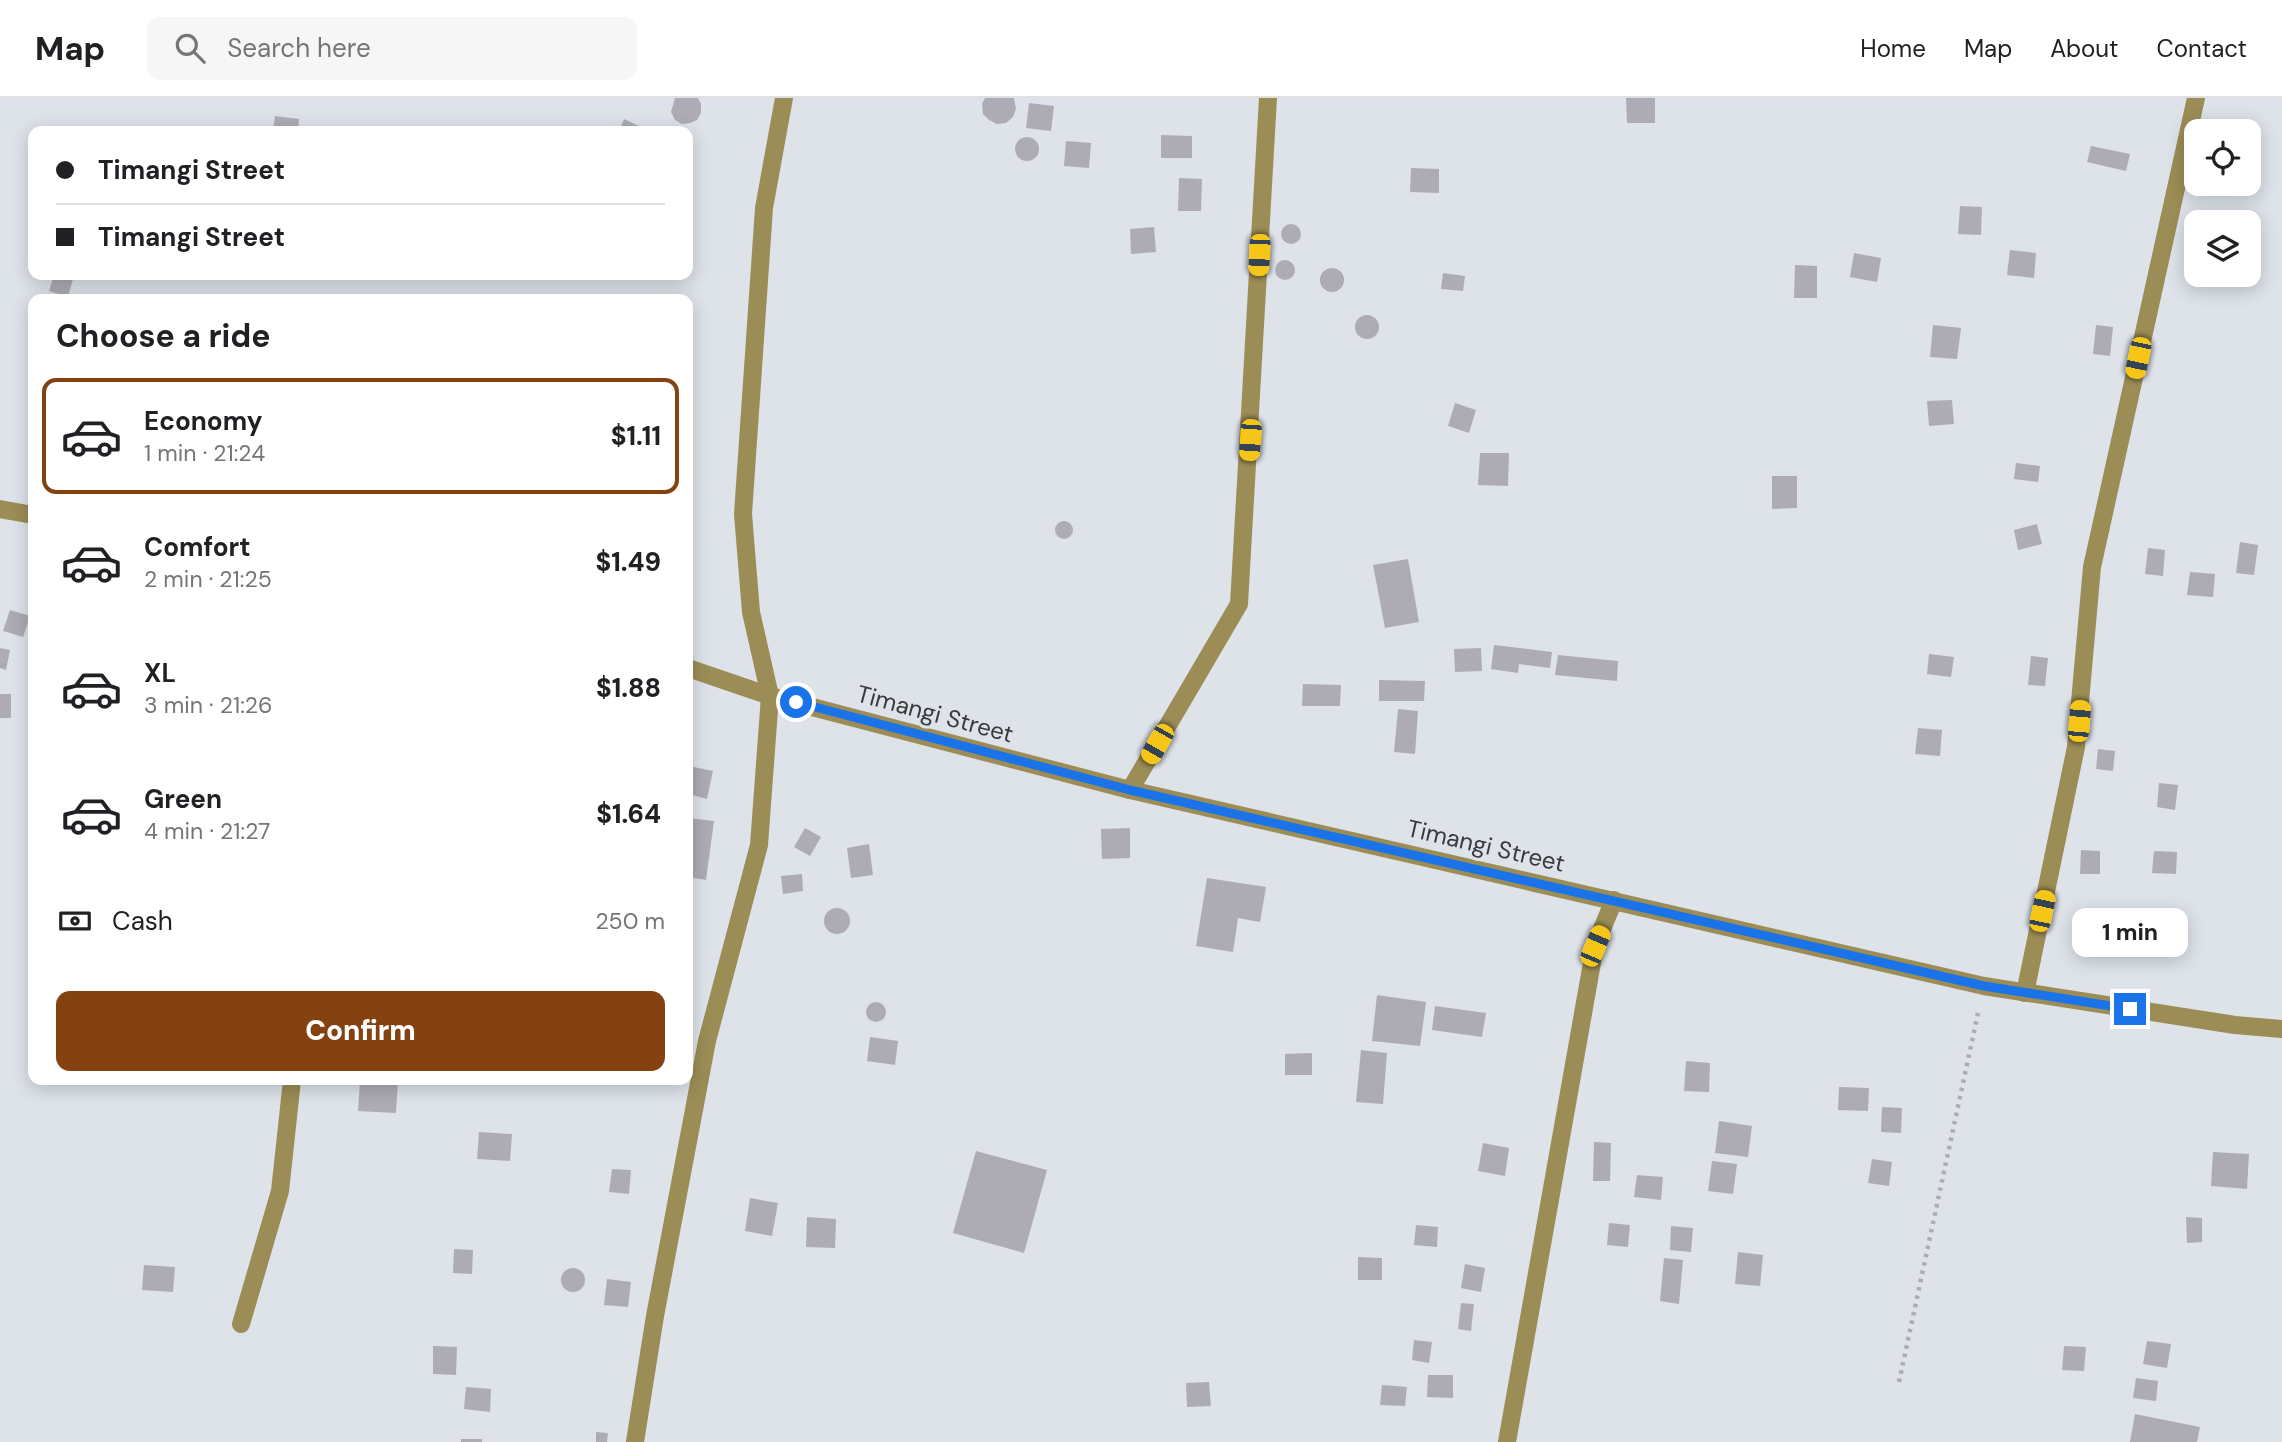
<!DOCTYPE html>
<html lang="en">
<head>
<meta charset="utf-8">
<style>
	body { margin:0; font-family:"DM Sans",sans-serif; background:#f6f6f6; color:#202124; height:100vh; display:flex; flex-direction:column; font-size:26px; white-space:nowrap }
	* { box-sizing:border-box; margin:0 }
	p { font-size:23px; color:#757577 }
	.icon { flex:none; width:38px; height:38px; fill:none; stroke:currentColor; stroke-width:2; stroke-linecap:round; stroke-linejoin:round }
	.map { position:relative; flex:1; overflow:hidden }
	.drawer { position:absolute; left:28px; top:196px; width:665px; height:791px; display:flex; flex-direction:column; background:#fff; border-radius:14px; box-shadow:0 4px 18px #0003 }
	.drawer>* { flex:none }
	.top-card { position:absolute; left:28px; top:28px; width:665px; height:154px; border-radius:14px; box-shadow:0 4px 18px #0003; display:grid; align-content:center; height:154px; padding:0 28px; background:#fff }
	.controls { position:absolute; left:2184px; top:21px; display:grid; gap:14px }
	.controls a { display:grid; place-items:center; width:77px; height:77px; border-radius:14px; background:#fff; box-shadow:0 4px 18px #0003; font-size:35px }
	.end { position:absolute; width:32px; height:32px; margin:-16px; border:9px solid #1a73e8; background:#fff; box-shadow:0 0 0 4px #fff }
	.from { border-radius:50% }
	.bubble { position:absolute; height:49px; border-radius:14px; background:#fff; box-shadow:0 4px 18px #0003; font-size:23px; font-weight:800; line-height:49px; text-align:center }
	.car { position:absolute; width:21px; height:42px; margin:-21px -10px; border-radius:9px; box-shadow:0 0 5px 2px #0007; background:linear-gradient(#f5c518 24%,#345 0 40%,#f5c518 0 76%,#345 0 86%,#f5c518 0) }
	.top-card b { display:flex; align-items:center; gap:24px; height:66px; font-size:26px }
	.top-card b+b { border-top:2px solid #e0e0e0 }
	.top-card i { width:18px; height:18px; background:#202124 }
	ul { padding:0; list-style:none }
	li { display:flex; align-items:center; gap:21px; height:116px; margin:0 14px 10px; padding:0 14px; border:4px solid transparent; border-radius:14px }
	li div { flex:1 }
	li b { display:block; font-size:26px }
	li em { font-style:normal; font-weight:800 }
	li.current { border-color:#844210 }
	li>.icon { width:63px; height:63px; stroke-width:1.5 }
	h2 { padding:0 28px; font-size:32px; line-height:84px }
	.pay { display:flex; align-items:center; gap:18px; height:77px; padding:0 28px; font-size:26px }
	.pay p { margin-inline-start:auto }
	.button { display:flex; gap:14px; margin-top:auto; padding:14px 28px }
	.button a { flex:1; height:80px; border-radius:14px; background:#844210; color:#fff; font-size:28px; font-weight:800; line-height:80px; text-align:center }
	header { display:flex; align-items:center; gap:42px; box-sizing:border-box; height:98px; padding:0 35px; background:#fff; border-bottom:2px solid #e0e0e0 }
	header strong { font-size:33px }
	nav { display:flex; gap:38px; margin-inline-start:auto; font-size:24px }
	.search { width:490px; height:63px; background:#f6f6f6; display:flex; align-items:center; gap:18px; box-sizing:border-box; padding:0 24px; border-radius:14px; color:#757577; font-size:26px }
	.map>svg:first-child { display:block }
	.building { fill:#adacb4 }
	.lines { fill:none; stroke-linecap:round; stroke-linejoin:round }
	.path { stroke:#aaaeb3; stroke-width:4.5; stroke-dasharray:3.5 5; stroke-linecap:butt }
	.minor { stroke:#9c8d56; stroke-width:18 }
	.route { stroke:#1a73e8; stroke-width:9 }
	.labels { text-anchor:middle; stroke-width:6; stroke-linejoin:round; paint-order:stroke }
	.street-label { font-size:24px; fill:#383a3c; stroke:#dde3e9 }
</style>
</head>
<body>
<header>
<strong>Map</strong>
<div class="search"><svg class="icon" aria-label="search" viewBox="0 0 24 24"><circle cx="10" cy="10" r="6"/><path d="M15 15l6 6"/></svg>Search here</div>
<nav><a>Home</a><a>Map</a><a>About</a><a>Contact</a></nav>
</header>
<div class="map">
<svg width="2282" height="1344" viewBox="0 0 2282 1344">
	<rect width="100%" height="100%" fill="#dde3e9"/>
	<g class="building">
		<path d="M 675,0 L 698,0 L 701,6 L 701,15 L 697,22 L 690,25 L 682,26 L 675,22 L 671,14 Z"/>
		<path d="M 985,0 L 1014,0 L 1016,11 L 1013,19 L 1006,25 L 997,26 L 989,22 L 983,16 L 982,6 Z"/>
		<path d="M 1626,0 L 1655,0 L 1655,25 L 1627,25 Z"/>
		<path d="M 1029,5 L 1054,8 L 1051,33 L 1026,30 Z"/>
		<path d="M 275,18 L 299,21 L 298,33 L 273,33 Z"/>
		<path d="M 624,21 L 645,31 L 644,33 L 619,33 Z"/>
		<path d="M 1161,37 L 1192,38 L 1192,60 L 1161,60 Z"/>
		<circle cx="1027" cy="51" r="12"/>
		<path d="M 1066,43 L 1091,45 L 1089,70 L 1064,68 Z"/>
		<path d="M 2091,48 L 2130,56 L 2126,73 L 2087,64 Z"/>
		<path d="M 1411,70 L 1439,71 L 1439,95 L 1410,94 Z"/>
		<path d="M 1179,80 L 1202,81 L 1201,113 L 1178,113 Z"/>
		<path d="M 1960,108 L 1982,109 L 1981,137 L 1958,136 Z"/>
		<circle cx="1291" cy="136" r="10"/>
		<path d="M 1154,129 L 1156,154 L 1131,156 L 1130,131 Z"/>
		<path d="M 2010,152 L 2036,155 L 2034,180 L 2007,177 Z"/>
		<path d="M 1854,155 L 1881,160 L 1877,184 L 1850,179 Z"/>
		<circle cx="1285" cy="172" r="10"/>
		<path d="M 1795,167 L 1817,168 L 1817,200 L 1794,200 Z"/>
		<circle cx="1332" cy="182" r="12"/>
		<path d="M 1443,175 L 1465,178 L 1463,193 L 1441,191 Z"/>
		<path d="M 54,177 L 74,177 L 68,199 L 49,193 Z"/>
		<circle cx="1367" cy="229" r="12"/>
		<path d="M 1933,227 L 1961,230 L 1957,261 L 1930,259 Z"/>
		<path d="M 2096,227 L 2113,229 L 2110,258 L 2093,256 Z"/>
		<path d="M 1952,302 L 1954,326 L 1929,328 L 1927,303 Z"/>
		<path d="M 1455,305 L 1476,312 L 1469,335 L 1448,328 Z"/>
		<path d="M 1480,355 L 1509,355 L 1508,388 L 1478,387 Z"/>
		<path d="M 2016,365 L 2040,368 L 2038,384 L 2014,381 Z"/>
		<path d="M 1772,378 L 1797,378 L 1797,410 L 1772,411 Z"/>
		<circle cx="1064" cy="432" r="9"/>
		<path d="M 2037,426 L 2042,446 L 2018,452 L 2014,432 Z"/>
		<path d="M 2240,444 L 2258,447 L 2254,477 L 2236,475 Z"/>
		<path d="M 2148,450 L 2165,452 L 2163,478 L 2145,476 Z"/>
		<path d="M 1408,461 L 1419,524 L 1385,530 L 1373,467 Z"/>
		<path d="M 2190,474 L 2215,476 L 2213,499 L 2187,497 Z"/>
		<path d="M 10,512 L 30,518 L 23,539 L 3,533 Z"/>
		<path d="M 1494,547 L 1552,554 L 1550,570 L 1519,566 L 1518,575 L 1491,571 Z"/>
		<path d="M 0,550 L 10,552 L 6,572 L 0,570 Z"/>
		<path d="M 1481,550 L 1482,573 L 1455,574 L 1454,551 Z"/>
		<path d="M 1929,556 L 1954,559 L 1951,579 L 1927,576 Z"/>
		<path d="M 1558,557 L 1618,563 L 1617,583 L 1555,577 Z"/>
		<path d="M 2031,558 L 2048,560 L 2045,588 L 2028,587 Z"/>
		<path d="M 1379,582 L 1425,583 L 1424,603 L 1379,603 Z"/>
		<path d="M 1303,586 L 1341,587 L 1340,608 L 1302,608 Z"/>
		<rect x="0" y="596" width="11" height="24"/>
		<path d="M 1398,611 L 1418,613 L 1415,656 L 1394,654 Z"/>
		<path d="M 31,614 L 33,614 L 33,646 L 29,645 Z"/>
		<path d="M 1918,630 L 1942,632 L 1940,658 L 1915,656 Z"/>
		<path d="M 2098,651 L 2115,653 L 2113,673 L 2096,671 Z"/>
		<path d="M 689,668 L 713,673 L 707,701 L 688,696 Z"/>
		<path d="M 2159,685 L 2178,687 L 2175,712 L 2157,709 Z"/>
		<path d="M 688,720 L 714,723 L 706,782 L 688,779 Z"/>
		<path d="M 805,730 L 821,739 L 810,758 L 794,749 Z"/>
		<path d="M 1130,730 L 1130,760 L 1102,761 L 1101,731 Z"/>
		<path d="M 869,746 L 873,777 L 851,780 L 847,750 Z"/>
		<path d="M 2081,752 L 2100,753 L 2100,776 L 2080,776 Z"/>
		<path d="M 2154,753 L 2177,754 L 2176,776 L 2152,775 Z"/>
		<path d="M 802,776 L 803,793 L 783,796 L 781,778 Z"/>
		<path d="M 1207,780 L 1266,789 L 1260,824 L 1238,820 L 1233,854 L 1196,848 Z"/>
		<circle cx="837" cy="823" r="13"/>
		<path d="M 2106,828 L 2129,829 L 2128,852 L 2105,851 Z"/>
		<path d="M 1377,897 L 1426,904 L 1420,948 L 1372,943 Z"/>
		<circle cx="876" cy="914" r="10"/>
		<path d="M 1435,908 L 1486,915 L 1482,939 L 1432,932 Z"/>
		<path d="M 870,939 L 898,943 L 895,967 L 867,963 Z"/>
		<path d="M 1361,952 L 1387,955 L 1383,1006 L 1356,1004 Z"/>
		<path d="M 1312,955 L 1312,977 L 1285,977 L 1285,956 Z"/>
		<path d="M 1686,963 L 1710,965 L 1709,994 L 1684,993 Z"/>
		<path d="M 360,982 L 398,982 L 396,1015 L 358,1013 Z"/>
		<path d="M 1839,989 L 1869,990 L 1868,1013 L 1838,1012 Z"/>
		<path d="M 1882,1009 L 1902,1010 L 1901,1035 L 1881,1034 Z"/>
		<path d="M 1719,1023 L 1752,1028 L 1748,1059 L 1715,1055 Z"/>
		<path d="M 479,1034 L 512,1036 L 510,1063 L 477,1061 Z"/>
		<path d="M 1594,1044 L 1611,1045 L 1610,1083 L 1593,1083 Z"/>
		<path d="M 1483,1045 L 1509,1050 L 1505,1078 L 1478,1073 Z"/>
		<path d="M 976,1053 L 1047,1072 L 1024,1155 L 953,1135 Z"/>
		<path d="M 2213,1054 L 2249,1056 L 2247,1091 L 2211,1088 Z"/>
		<path d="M 1872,1061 L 1892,1064 L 1889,1088 L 1868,1085 Z"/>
		<path d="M 1712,1063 L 1737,1066 L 1733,1096 L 1708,1093 Z"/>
		<path d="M 612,1071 L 631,1072 L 629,1096 L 609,1094 Z"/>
		<path d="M 1637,1077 L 1663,1079 L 1661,1102 L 1634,1099 Z"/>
		<path d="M 750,1100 L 778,1105 L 772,1138 L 745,1133 Z"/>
		<path d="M 807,1119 L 836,1121 L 835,1150 L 806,1149 Z"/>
		<path d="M 2186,1119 L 2202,1120 L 2202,1144 L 2187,1145 Z"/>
		<path d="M 1609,1125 L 1630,1127 L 1628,1149 L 1607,1147 Z"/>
		<path d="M 1416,1127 L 1438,1129 L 1437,1149 L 1414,1147 Z"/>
		<path d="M 1671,1128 L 1693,1130 L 1691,1154 L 1670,1152 Z"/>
		<path d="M 454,1151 L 473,1152 L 472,1176 L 453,1175 Z"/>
		<path d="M 1738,1154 L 1763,1157 L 1760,1188 L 1735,1186 Z"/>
		<path d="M 1358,1159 L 1382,1160 L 1382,1182 L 1358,1182 Z"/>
		<path d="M 1664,1160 L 1683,1162 L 1679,1206 L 1660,1203 Z"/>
		<path d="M 1465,1166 L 1485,1170 L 1481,1194 L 1461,1190 Z"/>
		<path d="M 144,1167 L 175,1169 L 173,1194 L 142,1192 Z"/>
		<circle cx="573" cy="1182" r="12"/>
		<path d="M 607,1181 L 631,1184 L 628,1209 L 604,1207 Z"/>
		<path d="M 1461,1205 L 1474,1206 L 1471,1233 L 1458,1231 Z"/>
		<path d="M 1414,1242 L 1432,1244 L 1429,1265 L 1412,1262 Z"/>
		<path d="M 2147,1243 L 2171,1246 L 2167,1270 L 2143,1266 Z"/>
		<path d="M 433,1248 L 457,1249 L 456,1277 L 433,1276 Z"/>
		<path d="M 2064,1248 L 2086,1249 L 2084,1273 L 2062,1272 Z"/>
		<path d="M 1428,1277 L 1453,1277 L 1453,1300 L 1427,1299 Z"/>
		<path d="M 2136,1280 L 2158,1283 L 2156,1303 L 2133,1300 Z"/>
		<path d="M 1209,1284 L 1211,1308 L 1187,1309 L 1186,1285 Z"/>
		<path d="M 1382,1287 L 1407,1289 L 1405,1308 L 1380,1307 Z"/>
		<path d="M 466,1289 L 491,1291 L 490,1314 L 464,1311 Z"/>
		<path d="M 2135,1316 L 2200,1329 L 2197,1344 L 2130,1344 Z"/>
		<path d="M 596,1334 L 608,1335 L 607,1344 L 596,1344 Z"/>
		<rect x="461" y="1341" width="21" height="3"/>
	</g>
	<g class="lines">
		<path class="path" d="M 1899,1284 L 1978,915"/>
		<g class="minor">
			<path d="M 0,411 L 33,417"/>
			<path d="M 688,570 L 770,598 L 1130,692 L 1984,888 L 2235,927 L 2282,931"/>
			<path d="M 1130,692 L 1239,506 L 1268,0"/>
			<path d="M 2025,895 L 2076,649 L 2092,469 L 2196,0"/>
			<path d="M 241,1226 L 280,1093 L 292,982"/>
			<path d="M 635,1344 L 655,1218 L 707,943 L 759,747 L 770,598 L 751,514 L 743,416 L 764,110 L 784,0"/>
			<path d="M 1507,1344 L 1595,848 L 1614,802"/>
		</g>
	</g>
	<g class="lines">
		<path class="route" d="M 796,604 L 1130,692 L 1984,888 L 2130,911"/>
	</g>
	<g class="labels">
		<g class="street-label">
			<text transform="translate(935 616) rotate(15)" y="8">Timangi Street</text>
			<text transform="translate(1486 748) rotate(13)" y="8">Timangi Street</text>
		</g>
	</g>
</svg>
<div class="controls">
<a><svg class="icon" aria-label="locate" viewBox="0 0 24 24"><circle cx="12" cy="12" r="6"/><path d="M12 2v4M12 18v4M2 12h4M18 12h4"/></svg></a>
<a><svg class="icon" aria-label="layers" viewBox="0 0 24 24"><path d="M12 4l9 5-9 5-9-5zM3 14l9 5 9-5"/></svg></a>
</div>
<i class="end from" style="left:796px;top:604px"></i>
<i class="end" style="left:2130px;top:911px"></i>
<div class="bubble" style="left:2072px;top:810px;width:116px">1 min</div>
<i class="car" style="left:1259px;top:157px;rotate:183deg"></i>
<i class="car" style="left:2138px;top:260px;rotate:192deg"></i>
<i class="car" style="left:1250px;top:342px;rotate:184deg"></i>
<i class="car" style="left:2079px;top:623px;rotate:5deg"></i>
<i class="car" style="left:1157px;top:646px;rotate:210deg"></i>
<i class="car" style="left:2042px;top:813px;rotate:12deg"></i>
<i class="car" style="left:1595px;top:848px;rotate:23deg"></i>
<div class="top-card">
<b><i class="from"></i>Timangi Street</b>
<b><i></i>Timangi Street</b>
</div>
<section class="drawer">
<h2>Choose a ride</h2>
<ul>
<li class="current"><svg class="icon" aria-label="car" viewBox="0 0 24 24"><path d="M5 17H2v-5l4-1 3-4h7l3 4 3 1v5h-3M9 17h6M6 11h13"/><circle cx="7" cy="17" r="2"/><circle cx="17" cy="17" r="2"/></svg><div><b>Economy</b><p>1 min · 21:24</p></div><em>$1.11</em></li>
<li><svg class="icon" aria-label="car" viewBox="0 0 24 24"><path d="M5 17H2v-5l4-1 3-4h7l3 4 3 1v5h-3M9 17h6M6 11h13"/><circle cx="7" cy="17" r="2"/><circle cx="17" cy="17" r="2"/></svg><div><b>Comfort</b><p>2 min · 21:25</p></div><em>$1.49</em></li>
<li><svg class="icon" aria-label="car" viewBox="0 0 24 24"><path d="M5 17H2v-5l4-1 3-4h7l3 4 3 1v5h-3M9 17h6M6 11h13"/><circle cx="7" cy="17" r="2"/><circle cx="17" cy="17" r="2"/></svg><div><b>XL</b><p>3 min · 21:26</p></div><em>$1.88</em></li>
<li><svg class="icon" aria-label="car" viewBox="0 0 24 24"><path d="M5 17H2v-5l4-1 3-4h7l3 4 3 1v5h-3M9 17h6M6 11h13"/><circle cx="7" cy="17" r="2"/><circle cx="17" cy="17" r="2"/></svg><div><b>Green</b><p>4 min · 21:27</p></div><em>$1.64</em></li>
</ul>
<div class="pay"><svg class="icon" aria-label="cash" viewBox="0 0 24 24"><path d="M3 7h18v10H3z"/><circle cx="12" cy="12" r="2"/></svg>Cash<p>250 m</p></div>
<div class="button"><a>Confirm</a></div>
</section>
</div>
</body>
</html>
